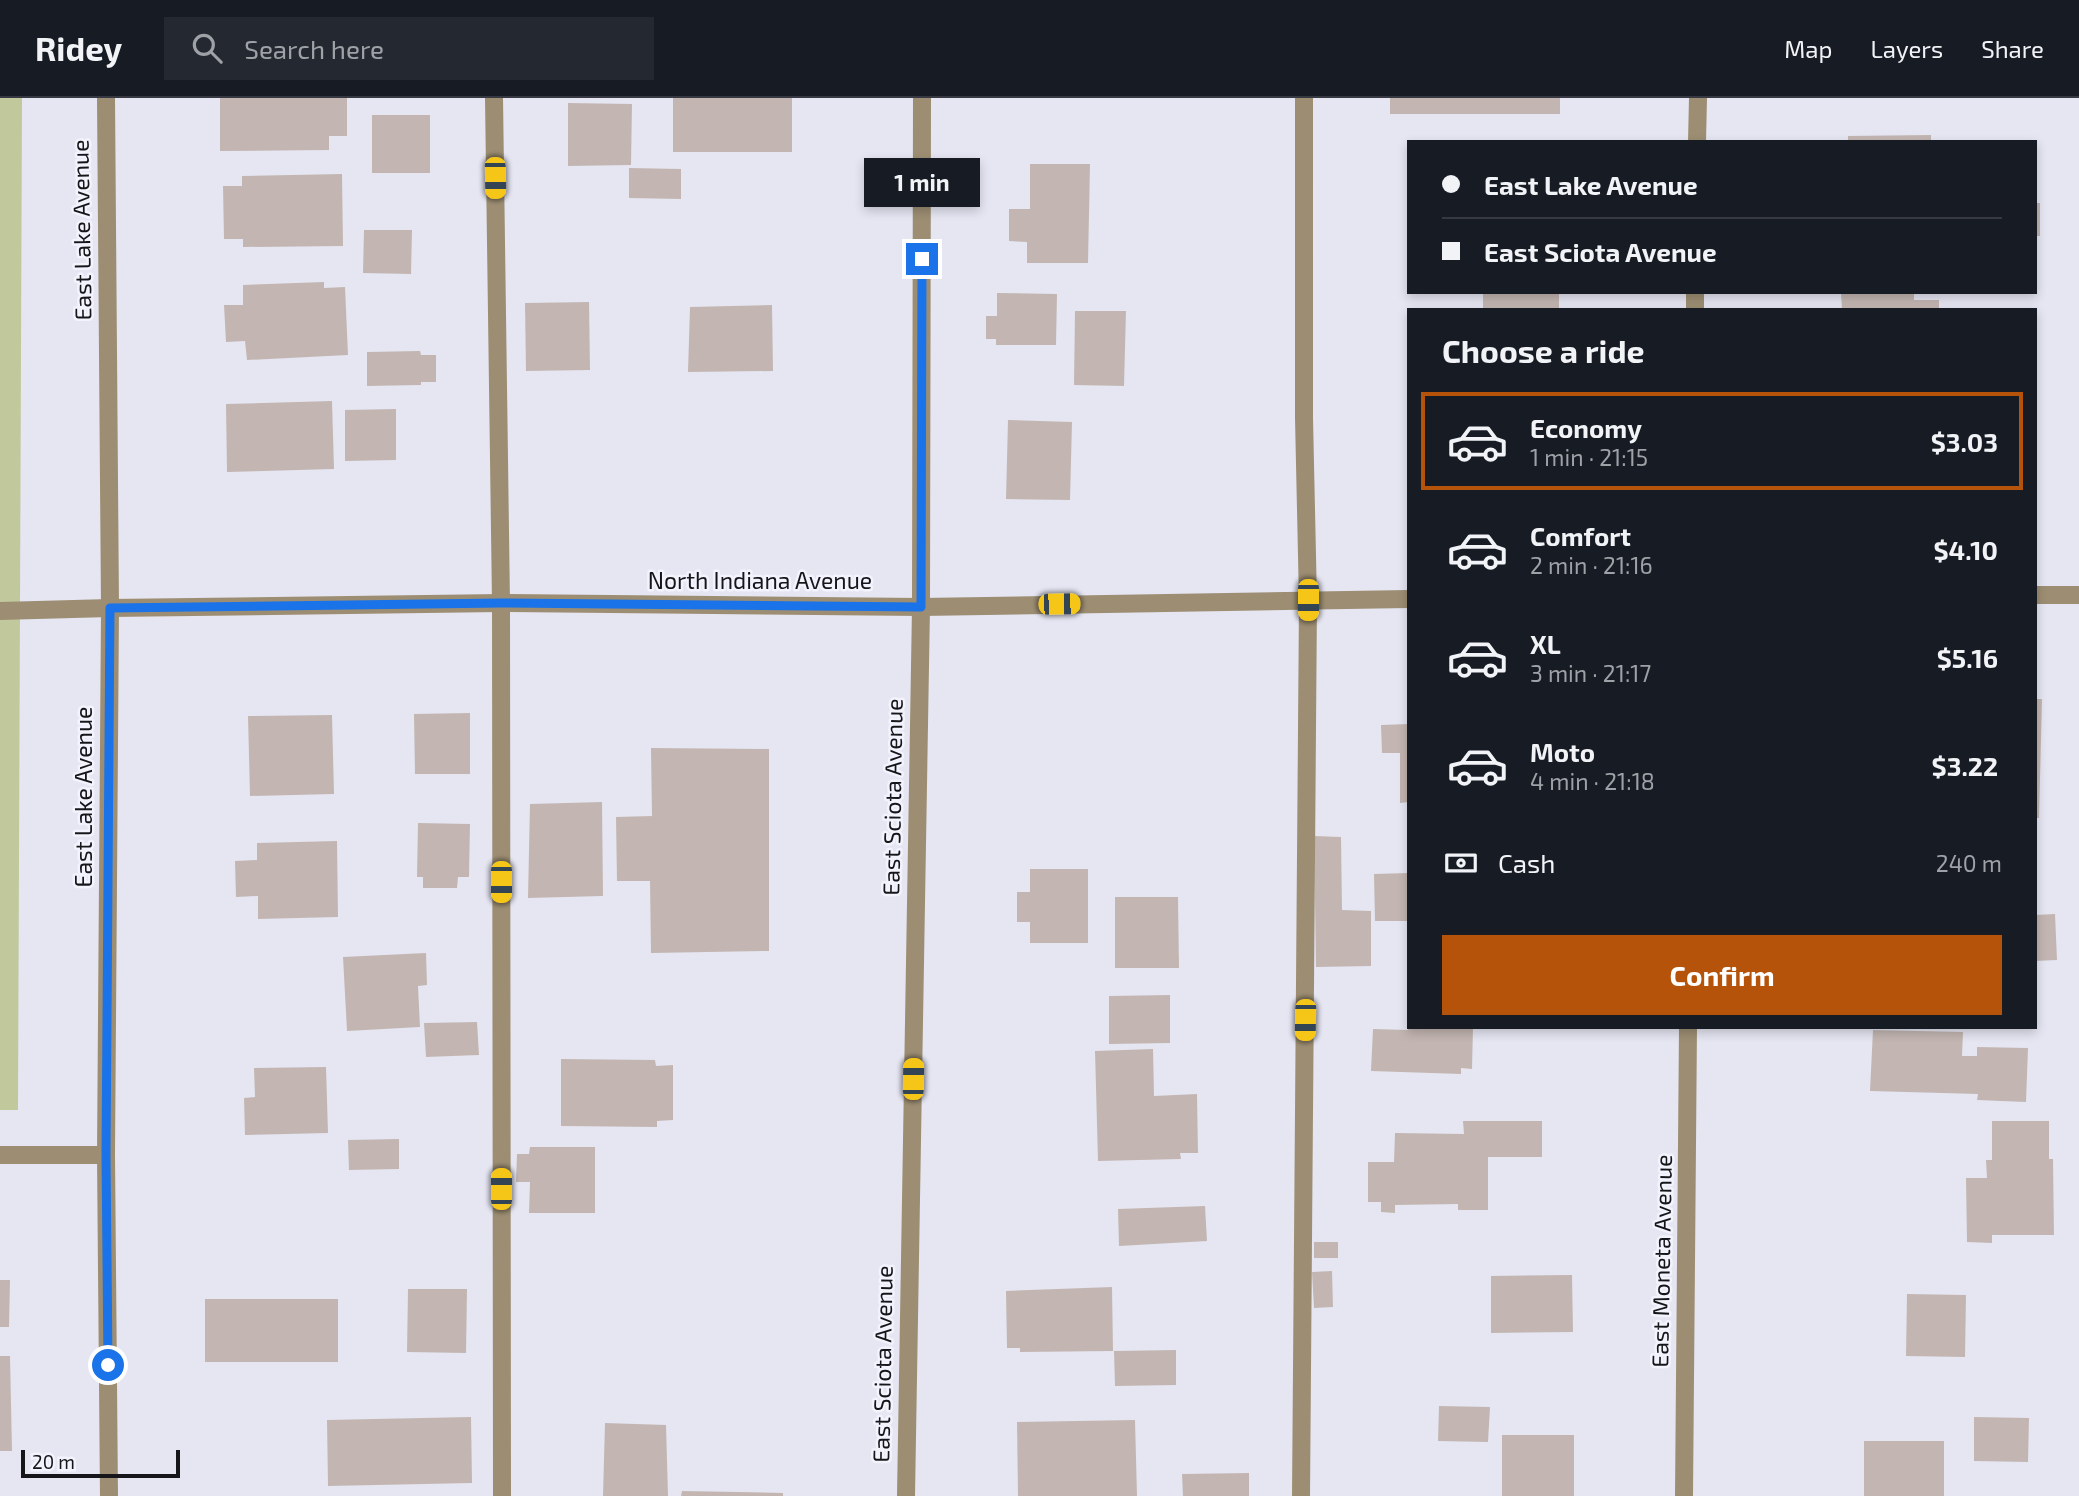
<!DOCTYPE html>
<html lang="en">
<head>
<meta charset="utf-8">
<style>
	body { margin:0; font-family:"Exo 2",sans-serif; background:#242831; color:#f1f3f6; height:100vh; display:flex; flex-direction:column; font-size:26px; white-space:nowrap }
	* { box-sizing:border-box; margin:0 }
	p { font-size:23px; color:#9ea1a6 }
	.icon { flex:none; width:38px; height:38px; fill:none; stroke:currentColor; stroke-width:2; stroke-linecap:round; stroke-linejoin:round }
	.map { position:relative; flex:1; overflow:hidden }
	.drawer { position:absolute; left:1407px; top:210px; width:630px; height:721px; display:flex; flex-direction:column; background:#171b24; border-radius:0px; box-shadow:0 4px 10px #0003 }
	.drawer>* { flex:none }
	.banner { position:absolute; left:1407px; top:42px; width:630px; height:154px; border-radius:0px; box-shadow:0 4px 10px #0003; display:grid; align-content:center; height:154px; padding:0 35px; background:#171b24 }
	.scale { position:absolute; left:21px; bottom:18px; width:159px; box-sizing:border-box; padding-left:7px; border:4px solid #15151a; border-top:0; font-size:19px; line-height:24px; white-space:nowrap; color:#15151a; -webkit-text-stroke:5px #f3f3fd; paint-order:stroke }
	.end { position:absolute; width:32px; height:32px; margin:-16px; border:9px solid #1a73e8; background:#fff; box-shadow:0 0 0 4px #fff }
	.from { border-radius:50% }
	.bubble { position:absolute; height:49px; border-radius:0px; background:#171b24; box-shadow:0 4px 10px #0003; font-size:23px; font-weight:700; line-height:49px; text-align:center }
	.car { position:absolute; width:21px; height:42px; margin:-21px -10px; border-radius:9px; box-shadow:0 0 5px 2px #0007; background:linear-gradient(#f5c518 24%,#345 0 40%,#f5c518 0 76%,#345 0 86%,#f5c518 0) }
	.banner b { display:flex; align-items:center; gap:24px; height:66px; font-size:26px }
	.banner b+b { border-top:2px solid #363941 }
	.banner i { width:18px; height:18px; background:#f1f3f6 }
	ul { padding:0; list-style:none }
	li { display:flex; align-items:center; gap:21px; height:98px; margin:0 14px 10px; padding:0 21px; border:4px solid transparent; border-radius:0px }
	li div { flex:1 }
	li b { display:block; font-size:26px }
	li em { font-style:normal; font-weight:700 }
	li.selected { border-color:#b45309 }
	li>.icon { width:63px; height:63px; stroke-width:1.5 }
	h2 { padding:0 35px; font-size:32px; line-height:84px }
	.pay { display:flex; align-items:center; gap:18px; height:77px; padding:0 35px; font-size:26px }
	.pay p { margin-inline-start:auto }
	.cta { display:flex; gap:14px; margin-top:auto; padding:14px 35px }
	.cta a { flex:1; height:80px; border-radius:0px; background:#b45309; color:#fff; font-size:28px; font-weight:700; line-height:80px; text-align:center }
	header { display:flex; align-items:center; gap:42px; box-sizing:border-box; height:98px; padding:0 35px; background:#171b24; border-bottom:2px solid #363941 }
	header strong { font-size:33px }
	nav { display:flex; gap:38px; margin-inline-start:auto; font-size:24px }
	.search { width:490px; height:63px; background:#242831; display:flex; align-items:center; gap:18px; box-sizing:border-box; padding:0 24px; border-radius:0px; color:#9ea1a6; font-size:26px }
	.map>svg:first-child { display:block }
	.green { fill:#c0c89c }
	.building { fill:#c3b6b2 }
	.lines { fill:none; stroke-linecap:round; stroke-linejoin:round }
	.service { stroke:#9d8e73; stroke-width:18 }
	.minor { stroke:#9d8e73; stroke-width:18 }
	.tertiary { stroke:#9d8e73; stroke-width:18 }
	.route { stroke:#1a73e8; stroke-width:9 }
	.labels { text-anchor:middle; stroke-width:5; stroke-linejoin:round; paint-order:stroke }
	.street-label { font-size:23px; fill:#15151a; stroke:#f3f3fd }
</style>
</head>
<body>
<header>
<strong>Ridey</strong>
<div class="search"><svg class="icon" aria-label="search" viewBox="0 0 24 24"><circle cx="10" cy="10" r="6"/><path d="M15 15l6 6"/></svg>Search here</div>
<nav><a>Map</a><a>Layers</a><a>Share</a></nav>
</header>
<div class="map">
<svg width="2079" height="1398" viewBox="0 0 2079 1398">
	<rect width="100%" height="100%" fill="#e5e6f2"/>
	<path class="green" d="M 0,0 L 22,0 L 18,1012 L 0,1012 Z"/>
	<g class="building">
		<path d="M 220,0 L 347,0 L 347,38 L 329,38 L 329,52 L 220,53 Z"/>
		<rect x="673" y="0" width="119" height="54"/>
		<rect x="1390" y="0" width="170" height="16"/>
		<path d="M 568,5 L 632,6 L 631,67 L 568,68 Z"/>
		<rect x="372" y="17" width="58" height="58"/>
		<path d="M 1931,37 L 1931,44 L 1848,44 L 1848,38 Z"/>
		<path d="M 1030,66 L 1090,66 L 1088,165 L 1027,165 L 1027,144 L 1009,143 L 1009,111 L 1030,111 Z"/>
		<path d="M 629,70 L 681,71 L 681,101 L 629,100 Z"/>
		<path d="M 342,76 L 343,148 L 243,149 L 243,141 L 224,141 L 223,88 L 242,88 L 242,78 Z"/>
		<rect x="2035" y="105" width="5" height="33"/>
		<path d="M 364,132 L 412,132 L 411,176 L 363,175 Z"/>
		<path d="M 324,184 L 324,190 L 345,189 L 348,257 L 247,262 L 245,243 L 226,244 L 224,207 L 243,207 L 243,187 Z"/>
		<path d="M 1483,194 L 1559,194 L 1559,211 L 1483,212 Z"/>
		<path d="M 1847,194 L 1914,194 L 1914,202 L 1939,202 L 1939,212 L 1842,212 L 1841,195 Z"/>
		<path d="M 997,195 L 1057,196 L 1056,247 L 996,247 L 996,241 L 986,241 L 986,218 L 997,218 Z"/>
		<path d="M 589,204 L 590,272 L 526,273 L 525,205 Z"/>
		<path d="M 772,207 L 773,273 L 688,274 L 690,209 Z"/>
		<path d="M 1075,213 L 1126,213 L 1124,288 L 1074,287 Z"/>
		<path d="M 420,253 L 421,257 L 436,257 L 436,284 L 421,284 L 421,287 L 367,288 L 367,254 Z"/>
		<path d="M 332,303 L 334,371 L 227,374 L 226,306 Z"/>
		<path d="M 396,311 L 396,362 L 345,363 L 345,312 Z"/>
		<path d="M 1008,322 L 1072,324 L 1070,402 L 1006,401 Z"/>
		<path d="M 2035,601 L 2042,601 L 2039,720 L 2035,720 Z"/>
		<path d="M 470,615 L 470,676 L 415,676 L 414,616 Z"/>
		<path d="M 332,617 L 334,696 L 250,698 L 248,618 Z"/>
		<path d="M 1409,626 L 1409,704 L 1400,705 L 1400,655 L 1382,655 L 1381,627 Z"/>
		<path d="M 651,650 L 769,651 L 769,853 L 651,855 L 650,783 L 617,783 L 616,719 L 652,718 Z"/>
		<path d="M 602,704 L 603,798 L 528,800 L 530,706 Z"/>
		<path d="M 418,725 L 470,726 L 469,779 L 458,779 L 457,790 L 423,790 L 423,779 L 417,779 Z"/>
		<path d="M 1314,738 L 1341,739 L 1342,812 L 1371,813 L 1371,868 L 1316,869 Z"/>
		<path d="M 337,743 L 338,819 L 258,821 L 258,798 L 236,799 L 235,763 L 257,762 L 257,745 Z"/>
		<path d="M 1030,771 L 1088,771 L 1088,845 L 1030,845 L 1030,824 L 1017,824 L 1017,794 L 1030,794 Z"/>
		<path d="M 1409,775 L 1409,823 L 1375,823 L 1374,776 Z"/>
		<path d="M 1115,799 L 1178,799 L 1179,870 L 1115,870 Z"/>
		<path d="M 2055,816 L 2057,862 L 2035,863 L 2035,817 Z"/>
		<path d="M 426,855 L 427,887 L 418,888 L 420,929 L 347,933 L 343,859 Z"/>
		<path d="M 1170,897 L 1170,945 L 1109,946 L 1109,898 Z"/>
		<path d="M 477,924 L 479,957 L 426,959 L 424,925 Z"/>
		<path d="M 1408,929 L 1473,929 L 1472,971 L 1461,970 L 1461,976 L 1371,973 L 1373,931 L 1408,932 Z"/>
		<path d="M 1873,932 L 1963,934 L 1962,958 L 1977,958 L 1977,949 L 2028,950 L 2026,1004 L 1977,1002 L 1978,996 L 1870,993 Z"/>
		<path d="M 1153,951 L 1154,998 L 1197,996 L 1198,1055 L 1180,1055 L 1181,1061 L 1098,1063 L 1095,953 Z"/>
		<path d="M 561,961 L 655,962 L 656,968 L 673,967 L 673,1022 L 657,1023 L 657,1029 L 561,1028 Z"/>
		<path d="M 326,969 L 328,1035 L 245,1037 L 244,1000 L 255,999 L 254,970 Z"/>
		<path d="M 1463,1023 L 1542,1023 L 1542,1059 L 1488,1059 L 1488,1112 L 1458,1112 L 1458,1106 L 1395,1107 L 1395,1115 L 1381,1114 L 1381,1104 L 1368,1104 L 1368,1064 L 1394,1064 L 1395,1035 L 1464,1036 Z"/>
		<path d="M 1992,1023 L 2049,1023 L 2049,1061 L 2053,1061 L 2054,1137 L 1992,1137 L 1992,1145 L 1967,1144 L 1966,1080 L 1987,1080 L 1986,1062 L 1992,1062 Z"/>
		<path d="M 399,1041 L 399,1071 L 349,1072 L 348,1042 Z"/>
		<path d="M 530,1049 L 595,1049 L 595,1115 L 529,1115 L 530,1084 L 516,1084 L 517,1056 L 529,1056 Z"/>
		<path d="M 1205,1108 L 1207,1143 L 1119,1148 L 1118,1111 Z"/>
		<rect x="1314" y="1144" width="24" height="16"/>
		<path d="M 1332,1173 L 1333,1209 L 1314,1210 L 1312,1174 Z"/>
		<path d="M 1572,1177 L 1573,1234 L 1491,1235 L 1491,1178 Z"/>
		<path d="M 0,1182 L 10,1182 L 9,1229 L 0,1229 Z"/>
		<path d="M 1112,1189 L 1113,1253 L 1020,1254 L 1020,1250 L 1007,1250 L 1006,1193 Z"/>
		<path d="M 408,1191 L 467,1191 L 466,1255 L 407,1254 Z"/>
		<path d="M 1907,1196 L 1966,1197 L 1965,1259 L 1906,1258 Z"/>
		<rect x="205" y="1201" width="133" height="63"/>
		<path d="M 1176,1252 L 1176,1287 L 1115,1288 L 1114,1253 Z"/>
		<path d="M 0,1258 L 10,1258 L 12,1353 L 0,1353 Z"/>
		<path d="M 1439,1308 L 1490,1309 L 1488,1344 L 1438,1343 Z"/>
		<path d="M 471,1319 L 472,1385 L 328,1388 L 327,1322 Z"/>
		<path d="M 1974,1319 L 2029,1320 L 2028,1364 L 1974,1363 Z"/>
		<path d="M 1135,1322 L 1137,1398 L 1018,1398 L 1017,1324 Z"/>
		<path d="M 605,1325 L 666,1327 L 668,1398 L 603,1398 Z"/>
		<rect x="1502" y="1337" width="72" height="61"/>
		<rect x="1864" y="1343" width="80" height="55"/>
		<path d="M 1249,1375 L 1249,1398 L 1183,1398 L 1182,1376 Z"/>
		<path d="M 682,1393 L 783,1395 L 783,1398 L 681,1398 Z"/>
	</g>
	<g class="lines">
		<g class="service">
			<path d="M 494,0 L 501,505 L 502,1398"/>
			<path d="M 0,513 L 110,510"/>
			<path d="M 1301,1398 L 1308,503 L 1304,320 L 1304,0"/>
		</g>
		<g class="minor">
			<path d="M 1697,44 L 1698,0"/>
			<path d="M 1695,212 L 1695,194"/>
			<path d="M 2035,497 L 2079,497"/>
			<path d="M 110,510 L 501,505 L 921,509 L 1409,501"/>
			<path d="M 0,1057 L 106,1057"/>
			<path d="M 906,1398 L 921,509 L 922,0"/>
			<path d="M 1684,1398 L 1688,929"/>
		</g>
		<path class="tertiary" d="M 106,0 L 110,510 L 106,1057 L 109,1398"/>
	</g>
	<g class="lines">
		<path class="route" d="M 108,1267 L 106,1056 L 110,510 L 501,505 L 921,509 L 922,161"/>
	</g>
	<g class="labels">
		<g class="street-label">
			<text transform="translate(82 132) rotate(-91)" y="8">East Lake Avenue</text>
			<text x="760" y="491">North Indiana Avenue</text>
			<text transform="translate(84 699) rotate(-90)" y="8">East Lake Avenue</text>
			<text transform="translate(893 699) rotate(-89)" y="8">East Sciota Avenue</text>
			<text transform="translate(1662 1163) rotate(-89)" y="8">East Moneta Avenue</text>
			<text transform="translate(883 1266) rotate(-89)" y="8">East Sciota Avenue</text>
		</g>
	</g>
</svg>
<div class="scale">20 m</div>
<i class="end from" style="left:108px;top:1267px"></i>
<i class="end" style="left:922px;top:161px"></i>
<div class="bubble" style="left:864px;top:60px;width:116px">1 min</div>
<i class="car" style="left:495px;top:80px;rotate:179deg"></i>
<i class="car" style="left:1308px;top:502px;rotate:180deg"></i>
<i class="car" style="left:1059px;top:506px;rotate:89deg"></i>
<i class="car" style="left:501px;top:784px;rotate:180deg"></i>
<i class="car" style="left:1305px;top:922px;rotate:181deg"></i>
<i class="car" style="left:913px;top:981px;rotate:1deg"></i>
<i class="car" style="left:501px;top:1091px;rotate:0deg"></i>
<div class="banner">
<b><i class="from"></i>East Lake Avenue</b>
<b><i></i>East Sciota Avenue</b>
</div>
<section class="drawer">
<h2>Choose a ride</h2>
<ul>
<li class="selected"><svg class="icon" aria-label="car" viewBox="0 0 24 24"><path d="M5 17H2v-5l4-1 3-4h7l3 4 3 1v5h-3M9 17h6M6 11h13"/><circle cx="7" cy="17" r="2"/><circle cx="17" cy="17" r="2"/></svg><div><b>Economy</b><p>1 min · 21:15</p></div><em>$3.03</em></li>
<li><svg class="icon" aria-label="car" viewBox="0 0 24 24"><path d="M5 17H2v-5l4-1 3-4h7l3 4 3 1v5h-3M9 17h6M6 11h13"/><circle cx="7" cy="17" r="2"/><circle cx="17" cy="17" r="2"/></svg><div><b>Comfort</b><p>2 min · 21:16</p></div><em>$4.10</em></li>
<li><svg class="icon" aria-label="car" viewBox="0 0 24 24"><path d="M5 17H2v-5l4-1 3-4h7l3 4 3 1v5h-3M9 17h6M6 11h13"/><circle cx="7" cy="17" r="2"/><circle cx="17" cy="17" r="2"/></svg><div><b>XL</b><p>3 min · 21:17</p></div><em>$5.16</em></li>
<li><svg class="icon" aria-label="car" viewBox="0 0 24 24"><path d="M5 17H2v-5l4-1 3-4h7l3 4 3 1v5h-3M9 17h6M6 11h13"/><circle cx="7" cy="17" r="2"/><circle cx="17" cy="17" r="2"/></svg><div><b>Moto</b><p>4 min · 21:18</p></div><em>$3.22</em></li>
</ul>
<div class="pay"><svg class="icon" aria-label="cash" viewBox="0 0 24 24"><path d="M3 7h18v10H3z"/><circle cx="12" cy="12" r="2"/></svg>Cash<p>240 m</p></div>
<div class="cta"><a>Confirm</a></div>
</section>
</div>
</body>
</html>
